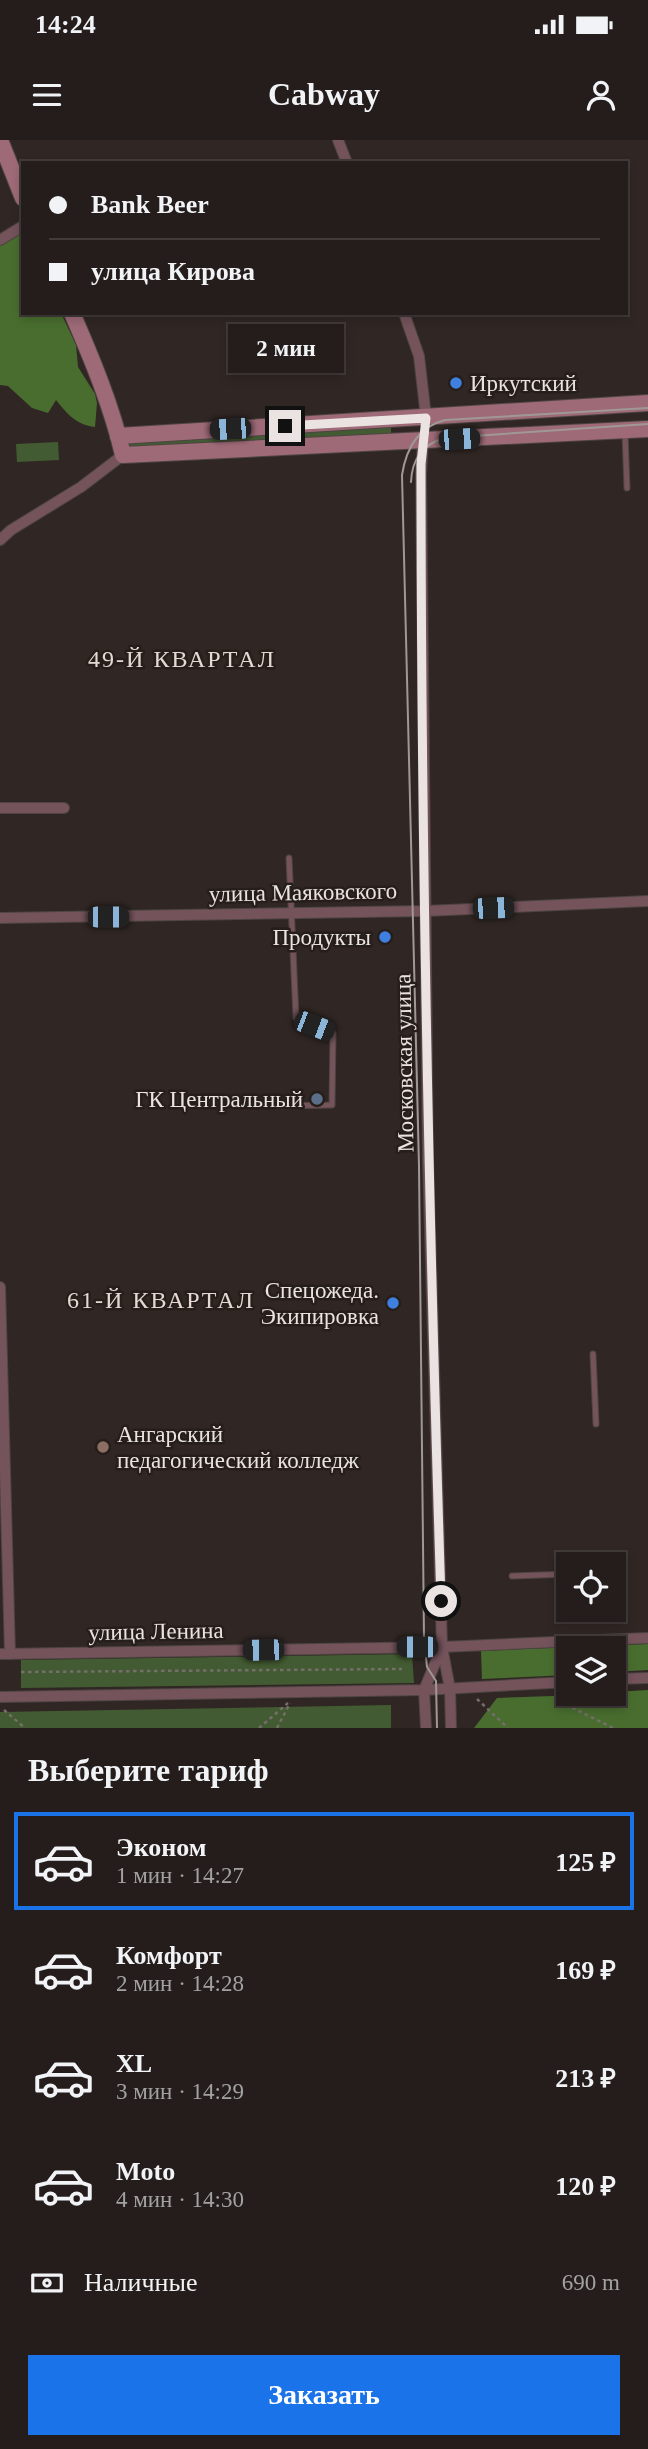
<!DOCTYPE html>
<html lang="ru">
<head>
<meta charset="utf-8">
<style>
	body { margin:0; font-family:Georgia,serif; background:#2c2624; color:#f1f3f6; height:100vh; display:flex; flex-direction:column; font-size:26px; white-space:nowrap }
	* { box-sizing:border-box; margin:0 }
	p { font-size:23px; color:#a3a2a3 }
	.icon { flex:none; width:38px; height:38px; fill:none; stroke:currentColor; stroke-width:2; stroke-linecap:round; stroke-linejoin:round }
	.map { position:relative; height:1588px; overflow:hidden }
	.panel { display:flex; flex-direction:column; background:#241d1b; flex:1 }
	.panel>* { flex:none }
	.banner { position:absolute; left:21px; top:21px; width:607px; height:154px; border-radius:0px; box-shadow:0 4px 10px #0003,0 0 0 2px #413b3a; display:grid; align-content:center; height:154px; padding:0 28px; background:#241d1b }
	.tools { position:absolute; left:556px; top:1412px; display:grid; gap:14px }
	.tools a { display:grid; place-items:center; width:70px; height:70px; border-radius:0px; background:#241d1b; box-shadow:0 4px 10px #0003,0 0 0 2px #413b3a; font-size:35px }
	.end { position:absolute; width:32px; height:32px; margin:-16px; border:9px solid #eae3e1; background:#111; box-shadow:0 0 0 4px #111 }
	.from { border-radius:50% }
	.bubble { position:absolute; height:49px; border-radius:0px; background:#241d1b; box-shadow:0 4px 10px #0003,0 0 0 2px #413b3a; font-size:23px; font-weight:800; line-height:49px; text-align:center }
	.car { position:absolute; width:21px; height:42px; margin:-21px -10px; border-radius:9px; box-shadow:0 0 5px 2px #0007; background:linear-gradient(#222 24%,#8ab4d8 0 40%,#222 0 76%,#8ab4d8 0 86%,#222 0) }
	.banner b { display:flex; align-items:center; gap:24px; height:66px; font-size:26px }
	.banner b+b { border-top:2px solid #413b3a }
	.banner i { width:18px; height:18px; background:#f1f3f6 }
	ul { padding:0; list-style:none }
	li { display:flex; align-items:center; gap:21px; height:98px; margin:0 14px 10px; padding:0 14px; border:4px solid transparent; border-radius:0px }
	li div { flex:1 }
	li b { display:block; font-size:26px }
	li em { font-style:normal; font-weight:800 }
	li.current { border-color:#1a73e8 }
	li>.icon { width:63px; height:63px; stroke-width:1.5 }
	h2 { padding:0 28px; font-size:32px; line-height:84px }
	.pay { display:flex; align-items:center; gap:18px; height:77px; padding:0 28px; font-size:26px }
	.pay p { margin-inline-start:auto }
	.cta { display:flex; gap:14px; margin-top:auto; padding:14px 28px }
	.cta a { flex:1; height:80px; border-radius:0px; background:#1a73e8; color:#fff; font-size:28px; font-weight:800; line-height:80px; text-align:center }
	.status { display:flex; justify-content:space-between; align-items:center; height:49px; padding:0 35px; background:#241d1b; direction:ltr }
	.status svg { height:19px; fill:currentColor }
	header { display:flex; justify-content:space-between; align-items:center; height:91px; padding:0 28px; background:#241d1b; font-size:32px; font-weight:800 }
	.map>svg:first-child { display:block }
	.green { fill:#435b32 }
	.forest { fill:#496d2f }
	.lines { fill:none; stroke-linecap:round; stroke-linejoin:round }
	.lane-casing { stroke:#4e4542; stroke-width:7 }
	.street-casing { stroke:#4e4542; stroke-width:12 }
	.secondary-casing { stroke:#4e4542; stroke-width:18 }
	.path { stroke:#766e6b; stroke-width:2.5; stroke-dasharray:3.5 3.5; stroke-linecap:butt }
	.lane { stroke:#74535b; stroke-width:5 }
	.street { stroke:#74535b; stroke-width:10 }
	.secondary { stroke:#9e6a77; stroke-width:16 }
	.tram { stroke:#a09896; stroke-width:2 }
	.route { stroke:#eae3e1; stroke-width:9 }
	.shop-dot { fill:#3f7fe0; stroke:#261e1a; stroke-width:2.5 }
	.service-dot { fill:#5c6f8a; stroke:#261e1a; stroke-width:2.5 }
	.education-dot { fill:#8d6e63; stroke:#261e1a; stroke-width:2.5 }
	.labels { text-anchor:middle; stroke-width:5; stroke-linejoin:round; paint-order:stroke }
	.poi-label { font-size:23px; fill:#eae3e1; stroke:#261e1a; text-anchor:end }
	.street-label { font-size:23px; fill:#eae3e1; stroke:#261e1a }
	.neighbourhood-label { font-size:24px; letter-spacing:2px; fill:#e5d8d3; stroke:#261e1a }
</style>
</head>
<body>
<div class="status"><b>14:24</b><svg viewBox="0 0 49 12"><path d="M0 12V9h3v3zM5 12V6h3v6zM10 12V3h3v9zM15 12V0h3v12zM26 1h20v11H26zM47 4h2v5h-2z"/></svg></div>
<header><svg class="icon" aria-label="menu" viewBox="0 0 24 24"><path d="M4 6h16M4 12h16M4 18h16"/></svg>Cabway<svg class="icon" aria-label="person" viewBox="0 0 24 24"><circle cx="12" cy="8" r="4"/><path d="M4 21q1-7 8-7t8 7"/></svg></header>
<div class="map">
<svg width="648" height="1588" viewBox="0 0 648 1588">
	<rect width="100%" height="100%" fill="#302724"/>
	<g class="green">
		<path d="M 391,285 L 391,297 L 129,310 L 128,298 Z"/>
		<path d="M 58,302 L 59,320 L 17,322 L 16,304 Z"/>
		<path d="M 412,1514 L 414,1543 L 21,1548 L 21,1520 Z"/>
		<path d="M 391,1565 L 391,1588 L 0,1588 L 0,1572 Z"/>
	</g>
	<g class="forest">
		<path d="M 23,92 L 23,173 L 61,173 L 76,205 L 78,227 L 95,254 L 97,263 L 95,287 C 77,285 67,274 56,260 L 48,273 L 32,268 L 8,246 L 0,245 L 0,104 Z"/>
		<path d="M 648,1504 L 648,1530 L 614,1532 L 614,1508 L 569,1508 L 569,1535 L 482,1539 L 481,1511 Z"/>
		<path d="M 648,1550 L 648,1588 L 474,1588 L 497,1558 L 614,1554 L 614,1552 Z"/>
	</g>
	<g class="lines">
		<defs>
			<g id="lane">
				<path d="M 625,293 L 627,348"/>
				<path d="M 276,966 L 332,965 L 333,893 L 296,878 L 289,718"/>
				<path d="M 593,1214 L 596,1284"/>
				<path d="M 512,1436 L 569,1434"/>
			</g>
			<g id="street">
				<path d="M 338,0 L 347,23"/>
				<path d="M 0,100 L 23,86"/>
				<path d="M 404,173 L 419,216 L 426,277"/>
				<path d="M 423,301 L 421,334 L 428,1019 L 442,1507 L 450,1549 L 451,1588"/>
				<path d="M 0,400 L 11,390 L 81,347 L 123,315"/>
				<path d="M 0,668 L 64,668"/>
				<path d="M 0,778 L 425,771 L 648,761"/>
				<path d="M 0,1147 L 10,1514"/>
				<path d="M 0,1514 L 442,1507 L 648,1498"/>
				<path d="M 614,1539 L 648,1538"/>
				<path d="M 0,1557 L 424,1550 L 569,1542"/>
				<path d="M 426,1588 L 424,1550 L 442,1507"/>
			</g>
			<g id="secondary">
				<path d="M 0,0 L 23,58"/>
				<path d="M 72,173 C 92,219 112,267 123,315 L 648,289"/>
				<path d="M 118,296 L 648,263"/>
			</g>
		</defs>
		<use href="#lane" class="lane-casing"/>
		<use href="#street" class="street-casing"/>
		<use href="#secondary" class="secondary-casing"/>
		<g class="path">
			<path d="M 21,1532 L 402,1529"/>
			<path d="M 558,1554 L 561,1562 L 613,1588"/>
			<path d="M 477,1559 L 508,1588"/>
			<path d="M 4,1570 L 25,1588"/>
			<path d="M 259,1588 L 288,1563"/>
			<path d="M 277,1588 L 290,1563"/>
		</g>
		<use href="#lane" class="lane"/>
		<use href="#street" class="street"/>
		<use href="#secondary" class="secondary"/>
		<g class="tram">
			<path d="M 411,342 C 412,319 422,305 444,298 L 648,284"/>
			<path d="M 437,1588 L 436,1541 L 427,1527 L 424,1498 L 419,1026 L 402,335 C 406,309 418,287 445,280 L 648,268"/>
		</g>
	</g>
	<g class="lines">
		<path class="route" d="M 285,286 L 426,278 L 421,324 C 421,703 429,1082 441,1461"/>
	</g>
	<g class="shop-dot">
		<circle cx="456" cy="243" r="7"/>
		<circle cx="385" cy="797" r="7"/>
		<circle cx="393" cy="1163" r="7"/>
	</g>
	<circle class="service-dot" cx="317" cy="959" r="7"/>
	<circle class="education-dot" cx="103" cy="1307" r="7"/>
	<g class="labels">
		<g class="poi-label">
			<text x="470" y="251" text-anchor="start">Иркутский</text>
			<text x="371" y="805">Продукты</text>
			<text x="303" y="967">ГК Центральный</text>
			<text x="379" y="1158">Спецожеда.<tspan x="379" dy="26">Экипировка</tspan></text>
			<text x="117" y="1302" text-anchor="start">Ангарский<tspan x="117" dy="26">педагогический колледж</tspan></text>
		</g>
		<g class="street-label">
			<text transform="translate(303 752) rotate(-1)" y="8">улица Маяковского</text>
			<text transform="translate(404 923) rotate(-91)" y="8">Московская улица</text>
			<text transform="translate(156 1491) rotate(-1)" y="8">улица Ленина</text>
		</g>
		<g class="neighbourhood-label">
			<text x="182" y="527">49-Й КВАРТАЛ</text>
			<text x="161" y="1168">61-Й КВАРТАЛ</text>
		</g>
	</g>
</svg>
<div class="tools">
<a><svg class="icon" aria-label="locate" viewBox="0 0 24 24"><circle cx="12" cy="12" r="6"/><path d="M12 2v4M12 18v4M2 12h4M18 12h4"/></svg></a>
<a><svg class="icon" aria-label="layers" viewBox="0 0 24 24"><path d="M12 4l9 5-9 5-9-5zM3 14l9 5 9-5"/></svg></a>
</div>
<i class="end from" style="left:441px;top:1461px"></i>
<i class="end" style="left:285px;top:286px"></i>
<div class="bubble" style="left:228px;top:184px;width:116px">2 мин</div>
<i class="car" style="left:230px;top:289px;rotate:267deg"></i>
<i class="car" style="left:459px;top:299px;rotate:87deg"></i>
<i class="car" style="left:493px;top:768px;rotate:88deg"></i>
<i class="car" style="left:108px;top:777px;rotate:90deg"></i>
<i class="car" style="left:314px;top:886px;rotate:111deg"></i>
<i class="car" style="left:417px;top:1507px;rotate:270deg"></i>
<i class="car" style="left:263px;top:1510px;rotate:269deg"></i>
<div class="banner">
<b><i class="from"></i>Bank Beer</b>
<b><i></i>улица Кирова</b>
</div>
</div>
<section class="panel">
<h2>Выберите тариф</h2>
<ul>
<li class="current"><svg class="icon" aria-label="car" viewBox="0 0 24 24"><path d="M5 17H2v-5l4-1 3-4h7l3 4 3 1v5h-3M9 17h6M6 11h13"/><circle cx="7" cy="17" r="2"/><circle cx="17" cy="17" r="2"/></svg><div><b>Эконом</b><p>1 мин · 14:27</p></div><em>125 ₽</em></li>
<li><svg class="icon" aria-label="car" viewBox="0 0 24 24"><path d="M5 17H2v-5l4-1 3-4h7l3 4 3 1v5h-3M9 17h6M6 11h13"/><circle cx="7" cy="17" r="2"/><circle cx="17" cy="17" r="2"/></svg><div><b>Комфорт</b><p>2 мин · 14:28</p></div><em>169 ₽</em></li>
<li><svg class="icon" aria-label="car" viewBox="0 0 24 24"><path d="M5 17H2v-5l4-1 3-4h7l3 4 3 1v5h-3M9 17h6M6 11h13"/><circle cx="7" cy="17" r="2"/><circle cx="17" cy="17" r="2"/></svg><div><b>XL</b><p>3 мин · 14:29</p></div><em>213 ₽</em></li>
<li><svg class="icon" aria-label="car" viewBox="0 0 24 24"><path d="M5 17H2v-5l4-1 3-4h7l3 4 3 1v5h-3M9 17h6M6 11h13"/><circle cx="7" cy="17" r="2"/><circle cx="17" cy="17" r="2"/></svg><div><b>Moto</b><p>4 мин · 14:30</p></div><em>120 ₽</em></li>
</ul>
<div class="pay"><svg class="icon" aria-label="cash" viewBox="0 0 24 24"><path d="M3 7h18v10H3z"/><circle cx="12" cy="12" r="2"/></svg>Наличные<p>690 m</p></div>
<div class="cta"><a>Заказать</a></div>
</section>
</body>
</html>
